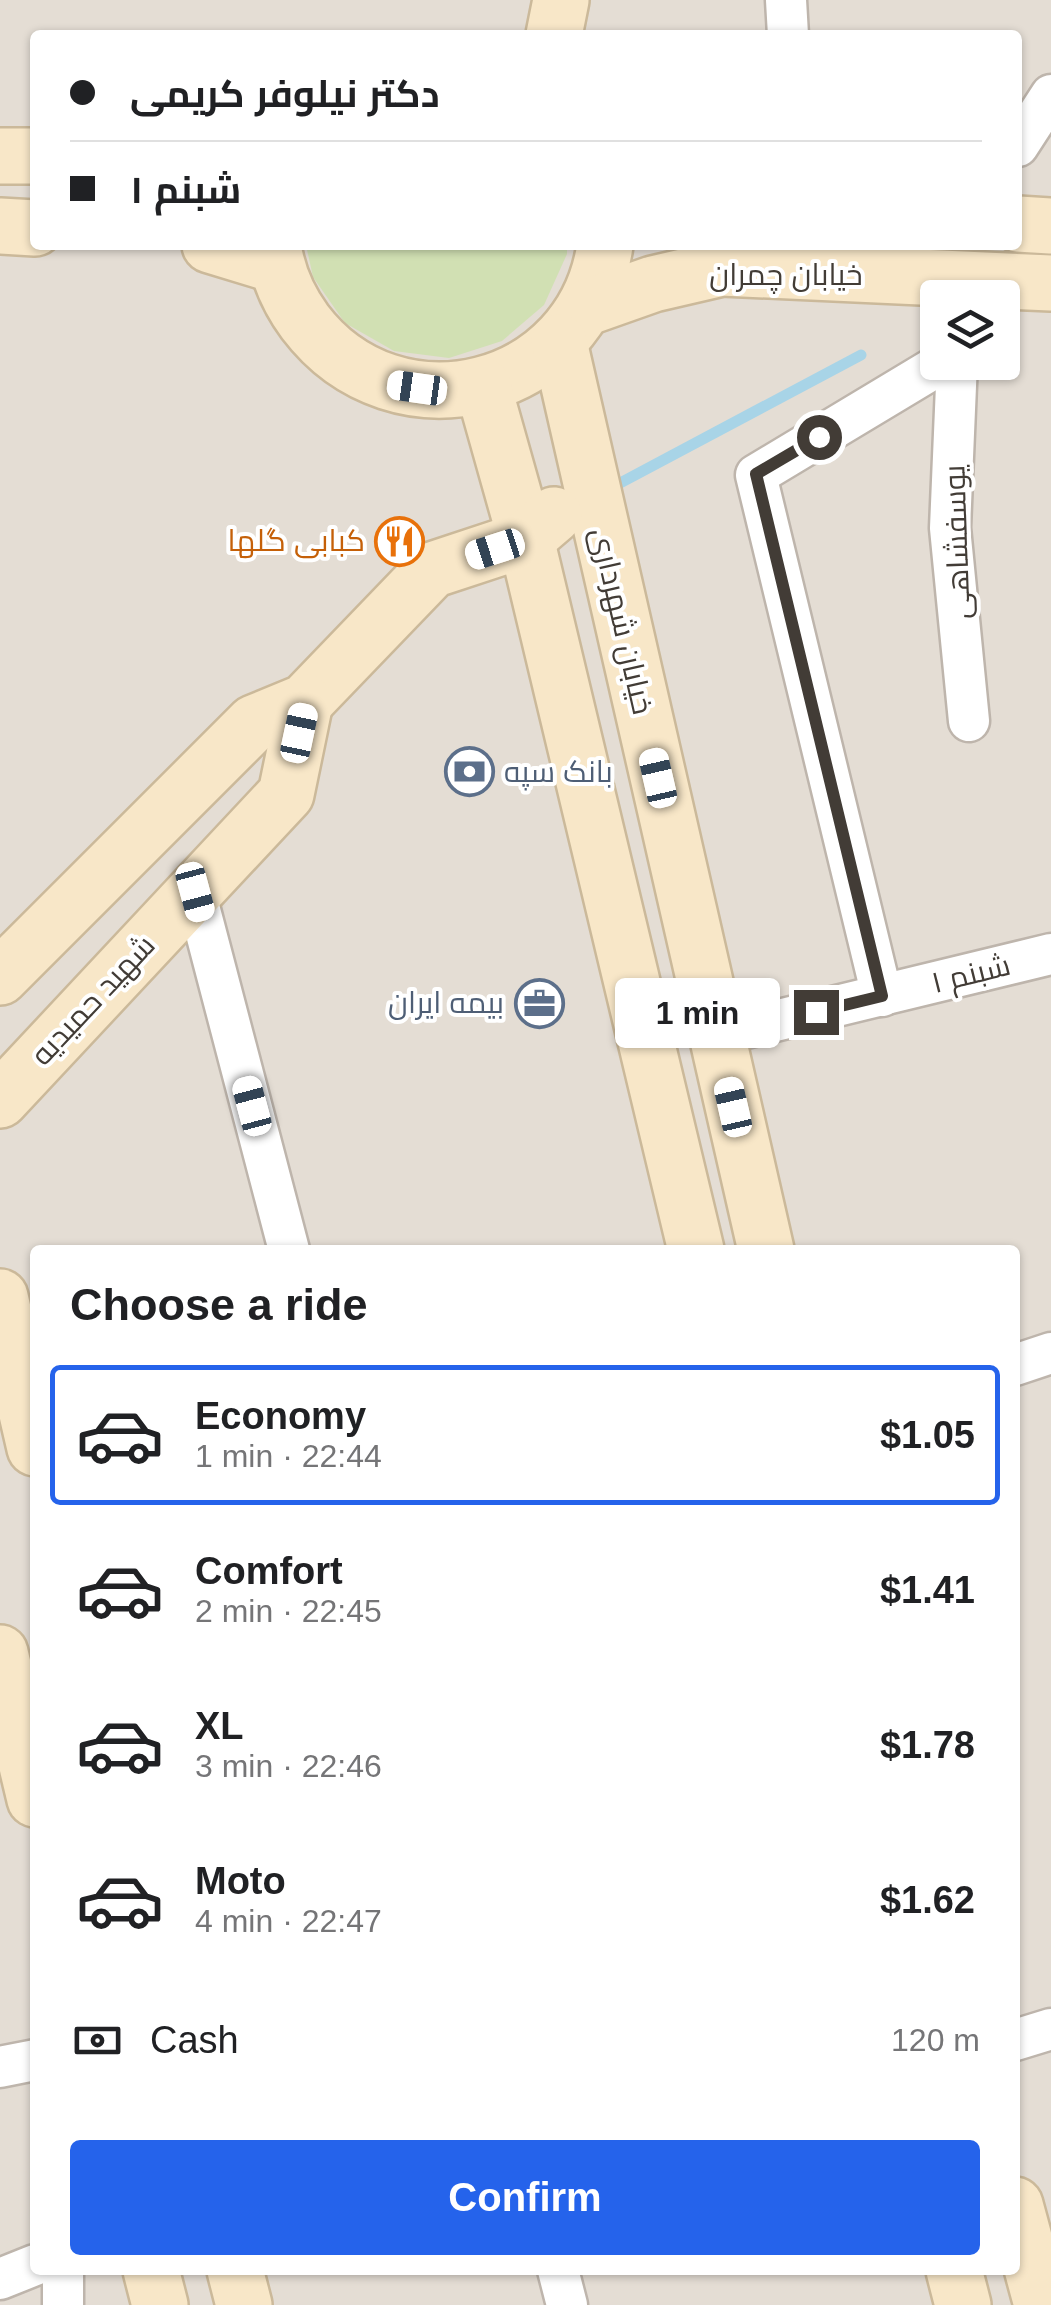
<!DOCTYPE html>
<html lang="en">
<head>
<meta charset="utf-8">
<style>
	body { margin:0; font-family:Arial,Cairo,sans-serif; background:#f6f6f6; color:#202124; height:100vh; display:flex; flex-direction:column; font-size:38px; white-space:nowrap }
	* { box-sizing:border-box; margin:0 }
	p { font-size:32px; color:#757577 }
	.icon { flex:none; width:55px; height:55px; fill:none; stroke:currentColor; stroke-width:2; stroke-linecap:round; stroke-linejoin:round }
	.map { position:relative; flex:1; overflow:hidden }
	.sheet { position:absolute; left:30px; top:1245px; width:990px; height:1030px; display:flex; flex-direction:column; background:#fff; border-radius:10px; box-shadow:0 2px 8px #0004 }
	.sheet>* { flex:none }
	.top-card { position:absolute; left:30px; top:30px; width:992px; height:220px; border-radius:10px; box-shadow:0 2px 8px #0004; display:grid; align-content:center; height:220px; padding:0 40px; background:#fff }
	.fabs { position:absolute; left:920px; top:280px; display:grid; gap:20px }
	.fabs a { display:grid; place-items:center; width:100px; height:100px; border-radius:10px; background:#fff; box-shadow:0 2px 8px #0004; font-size:50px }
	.end { position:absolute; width:45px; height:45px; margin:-22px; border:12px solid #423c36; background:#fff; box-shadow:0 0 0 5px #fff }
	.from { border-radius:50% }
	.bubble { position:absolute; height:70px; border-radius:10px; background:#fff; box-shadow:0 2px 8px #0004; font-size:32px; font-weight:700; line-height:70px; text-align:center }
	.car { position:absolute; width:30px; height:60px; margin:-30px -15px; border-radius:12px; box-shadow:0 0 8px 2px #0007; background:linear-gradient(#fff 24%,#345 0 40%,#fff 0 76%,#345 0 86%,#fff 0) }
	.top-card b { display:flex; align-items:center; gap:35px; height:95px; font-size:38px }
	.top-card b+b { border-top:2px solid #e0e0e0 }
	.top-card i { width:25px; height:25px; background:#202124 }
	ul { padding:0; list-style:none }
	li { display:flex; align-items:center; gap:30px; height:140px; margin:0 20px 15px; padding:0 20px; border:5px solid transparent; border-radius:10px }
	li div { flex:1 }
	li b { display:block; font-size:38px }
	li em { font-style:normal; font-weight:700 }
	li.on { border-color:#2563eb }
	li>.icon { width:90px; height:90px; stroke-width:1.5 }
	h2 { padding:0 40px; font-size:45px; line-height:120px }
	.pay { display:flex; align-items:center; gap:25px; height:110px; padding:0 40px; font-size:38px }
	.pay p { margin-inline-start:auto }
	.button { display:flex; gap:20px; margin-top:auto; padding:20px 40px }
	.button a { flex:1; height:115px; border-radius:10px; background:#2563eb; color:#fff; font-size:40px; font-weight:700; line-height:115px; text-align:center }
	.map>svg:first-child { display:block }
	.residential { fill:#e4ddd4; fill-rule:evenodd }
	.green { fill:#d1e0b3 }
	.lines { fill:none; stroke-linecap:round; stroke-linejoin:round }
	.stream { stroke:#a8d4e7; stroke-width:11 }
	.street-casing { stroke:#beb5ac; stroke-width:45 }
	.secondary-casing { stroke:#cbb99a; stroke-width:60 }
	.street { stroke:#fff; stroke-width:40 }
	.secondary { stroke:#f8e7c8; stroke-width:55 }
	.route { stroke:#423c36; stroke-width:12 }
	.labels { text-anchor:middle; stroke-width:8; stroke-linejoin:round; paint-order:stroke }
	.street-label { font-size:30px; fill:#423c36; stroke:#fff }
	.food-label { font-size:30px; fill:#c56008; stroke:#fff; text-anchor:end }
	.service-label { font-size:30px; fill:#4e5e75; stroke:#fff; text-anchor:start }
</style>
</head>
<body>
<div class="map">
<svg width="1051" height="2305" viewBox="0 0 1051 2305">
	<rect width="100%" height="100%" fill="#f0ece5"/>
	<path class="residential" d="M 0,0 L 1051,0 L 1051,2305 L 0,2305 ZM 35,35 L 1018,35 L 1018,245 L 35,245 ZM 938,298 L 1002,298 L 1002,362 L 938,362 ZM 35,1250 L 1015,1250 L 1015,2270 L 35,2270 Z"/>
	<path class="green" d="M 306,245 L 567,245 L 567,254 L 544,305 L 502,341 L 449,358 L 394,351 L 345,323 L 313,277 Z"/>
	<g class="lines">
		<path class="stream" d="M 607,490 L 861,355"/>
		<defs>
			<g id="street">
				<path d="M 786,0 L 788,35"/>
				<path d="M 1018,146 L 1051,95"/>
				<path d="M 957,362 L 950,528 L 969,721"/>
				<path d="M 195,891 L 289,1250"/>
				<path d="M 882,996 L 756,475 L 944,362"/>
				<path d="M 717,1035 L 1051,954"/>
				<path d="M 1015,1365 L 1051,1353"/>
				<path d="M 1015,2040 L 1051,2029"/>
				<path d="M 0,2067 L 35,2060"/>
				<path d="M 558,2270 L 567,2305"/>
				<path d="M 0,2279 L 35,2265"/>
				<path d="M 63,2305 L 63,2270"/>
			</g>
			<g id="secondary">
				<path d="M 554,35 L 561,0"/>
				<path d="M 0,156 L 35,156"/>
				<path d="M 1018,224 L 1051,226"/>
				<path d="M 0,226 L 35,228"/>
				<path d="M 210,245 L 276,265"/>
				<path d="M 273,245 C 277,273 288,299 305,322 C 396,442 584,395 605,245"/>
				<path d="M 585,308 L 653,284 L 722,268 L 1051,283"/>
				<path d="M 559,342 L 766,1250"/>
				<path d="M 483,386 L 526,539 L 696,1250"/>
				<path d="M 0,977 L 254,723 L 305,702 L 432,570 L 526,539 L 554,515"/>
				<path d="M 0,1100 L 286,794 L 305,702"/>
				<path d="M 0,1297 L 35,1448"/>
				<path d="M 0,1653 L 35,1799"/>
				<path d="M 1015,2205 L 1042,2305"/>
				<path d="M 151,2270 L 160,2305"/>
				<path d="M 235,2270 L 244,2305"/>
				<path d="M 954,2270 L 963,2305"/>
			</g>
		</defs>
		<use href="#street" class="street-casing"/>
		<use href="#secondary" class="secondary-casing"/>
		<use href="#street" class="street"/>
		<use href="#secondary" class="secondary"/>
	</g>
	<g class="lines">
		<path class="route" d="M 816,1012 L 882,996 L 756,474 L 819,437"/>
	</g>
	<defs>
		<symbol id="restaurant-ring" viewBox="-11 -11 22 22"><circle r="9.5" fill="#fff" stroke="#e8710a" stroke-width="1.5"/><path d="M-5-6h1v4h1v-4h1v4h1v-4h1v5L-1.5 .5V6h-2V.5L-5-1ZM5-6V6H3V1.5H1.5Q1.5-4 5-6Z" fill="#e8710a"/></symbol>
		<symbol id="bank-ring" viewBox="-11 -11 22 22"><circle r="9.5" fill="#fff" stroke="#5c6f8a" stroke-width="1.5"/><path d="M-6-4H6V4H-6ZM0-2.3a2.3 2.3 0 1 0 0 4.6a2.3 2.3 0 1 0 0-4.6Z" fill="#5c6f8a"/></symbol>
		<symbol id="office-ring" viewBox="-11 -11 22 22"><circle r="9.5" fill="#fff" stroke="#5c6f8a" stroke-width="1.5"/><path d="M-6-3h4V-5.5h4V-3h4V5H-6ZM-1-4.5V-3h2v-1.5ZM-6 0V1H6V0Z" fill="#5c6f8a"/></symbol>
	</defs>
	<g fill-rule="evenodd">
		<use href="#restaurant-ring" x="372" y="514" width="55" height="55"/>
		<use href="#bank-ring" x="442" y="744" width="55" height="55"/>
		<use href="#office-ring" x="512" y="976" width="55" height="55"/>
	</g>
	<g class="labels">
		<g class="street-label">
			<text x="786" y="285">خیابان چمران</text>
			<text transform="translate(957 542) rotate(-92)" y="10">یوسفشاهی</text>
			<text transform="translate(622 621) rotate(77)" y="10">خیابان شهرداری</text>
			<text transform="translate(971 974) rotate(-14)" y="10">شبنم ۱</text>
			<text transform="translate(93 1000) rotate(-47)" y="10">شهید حمیدیه</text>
		</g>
		<g class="food-label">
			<text x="365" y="551">کبابی گلها</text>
		</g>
		<g class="service-label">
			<text x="504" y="782">بانک سپه</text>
			<text x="504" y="1013" text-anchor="end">بیمه ایران</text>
		</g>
	</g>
</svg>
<div class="fabs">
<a><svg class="icon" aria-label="layers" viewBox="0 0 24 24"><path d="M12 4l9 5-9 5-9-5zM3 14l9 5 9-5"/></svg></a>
</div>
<i class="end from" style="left:819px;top:437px"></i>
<i class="end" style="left:816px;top:1012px"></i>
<div class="bubble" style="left:615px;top:978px;width:165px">1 min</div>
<i class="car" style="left:417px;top:388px;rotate:278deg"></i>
<i class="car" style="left:495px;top:549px;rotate:252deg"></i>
<i class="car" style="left:299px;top:733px;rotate:12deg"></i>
<i class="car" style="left:658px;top:778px;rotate:347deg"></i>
<i class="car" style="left:195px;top:892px;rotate:165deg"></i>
<i class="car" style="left:252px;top:1106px;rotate:345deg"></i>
<i class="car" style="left:733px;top:1107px;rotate:347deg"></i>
<div class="top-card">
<b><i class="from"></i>دکتر نیلوفر کریمی</b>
<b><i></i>شبنم ۱</b>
</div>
<section class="sheet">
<h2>Choose a ride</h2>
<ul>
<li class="on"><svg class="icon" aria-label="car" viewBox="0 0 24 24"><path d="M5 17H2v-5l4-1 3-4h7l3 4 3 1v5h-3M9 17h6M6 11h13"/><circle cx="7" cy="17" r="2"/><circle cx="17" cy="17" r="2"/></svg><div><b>Economy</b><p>1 min · 22:44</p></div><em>$1.05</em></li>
<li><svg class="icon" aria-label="car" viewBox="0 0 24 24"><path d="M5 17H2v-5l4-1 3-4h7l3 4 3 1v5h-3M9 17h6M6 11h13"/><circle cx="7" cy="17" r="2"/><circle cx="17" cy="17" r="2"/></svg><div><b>Comfort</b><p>2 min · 22:45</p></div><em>$1.41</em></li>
<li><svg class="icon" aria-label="car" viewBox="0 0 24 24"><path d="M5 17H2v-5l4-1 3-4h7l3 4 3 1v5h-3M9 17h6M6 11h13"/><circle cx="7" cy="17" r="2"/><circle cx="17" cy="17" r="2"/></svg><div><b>XL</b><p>3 min · 22:46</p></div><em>$1.78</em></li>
<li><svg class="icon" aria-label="car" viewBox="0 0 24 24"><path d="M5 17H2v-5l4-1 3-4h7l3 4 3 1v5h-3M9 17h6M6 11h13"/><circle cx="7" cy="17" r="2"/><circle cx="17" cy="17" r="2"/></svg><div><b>Moto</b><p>4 min · 22:47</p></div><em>$1.62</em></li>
</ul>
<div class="pay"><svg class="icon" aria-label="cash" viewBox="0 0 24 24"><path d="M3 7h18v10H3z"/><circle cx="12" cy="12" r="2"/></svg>Cash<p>120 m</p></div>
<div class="button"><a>Confirm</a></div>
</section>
</div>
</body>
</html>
